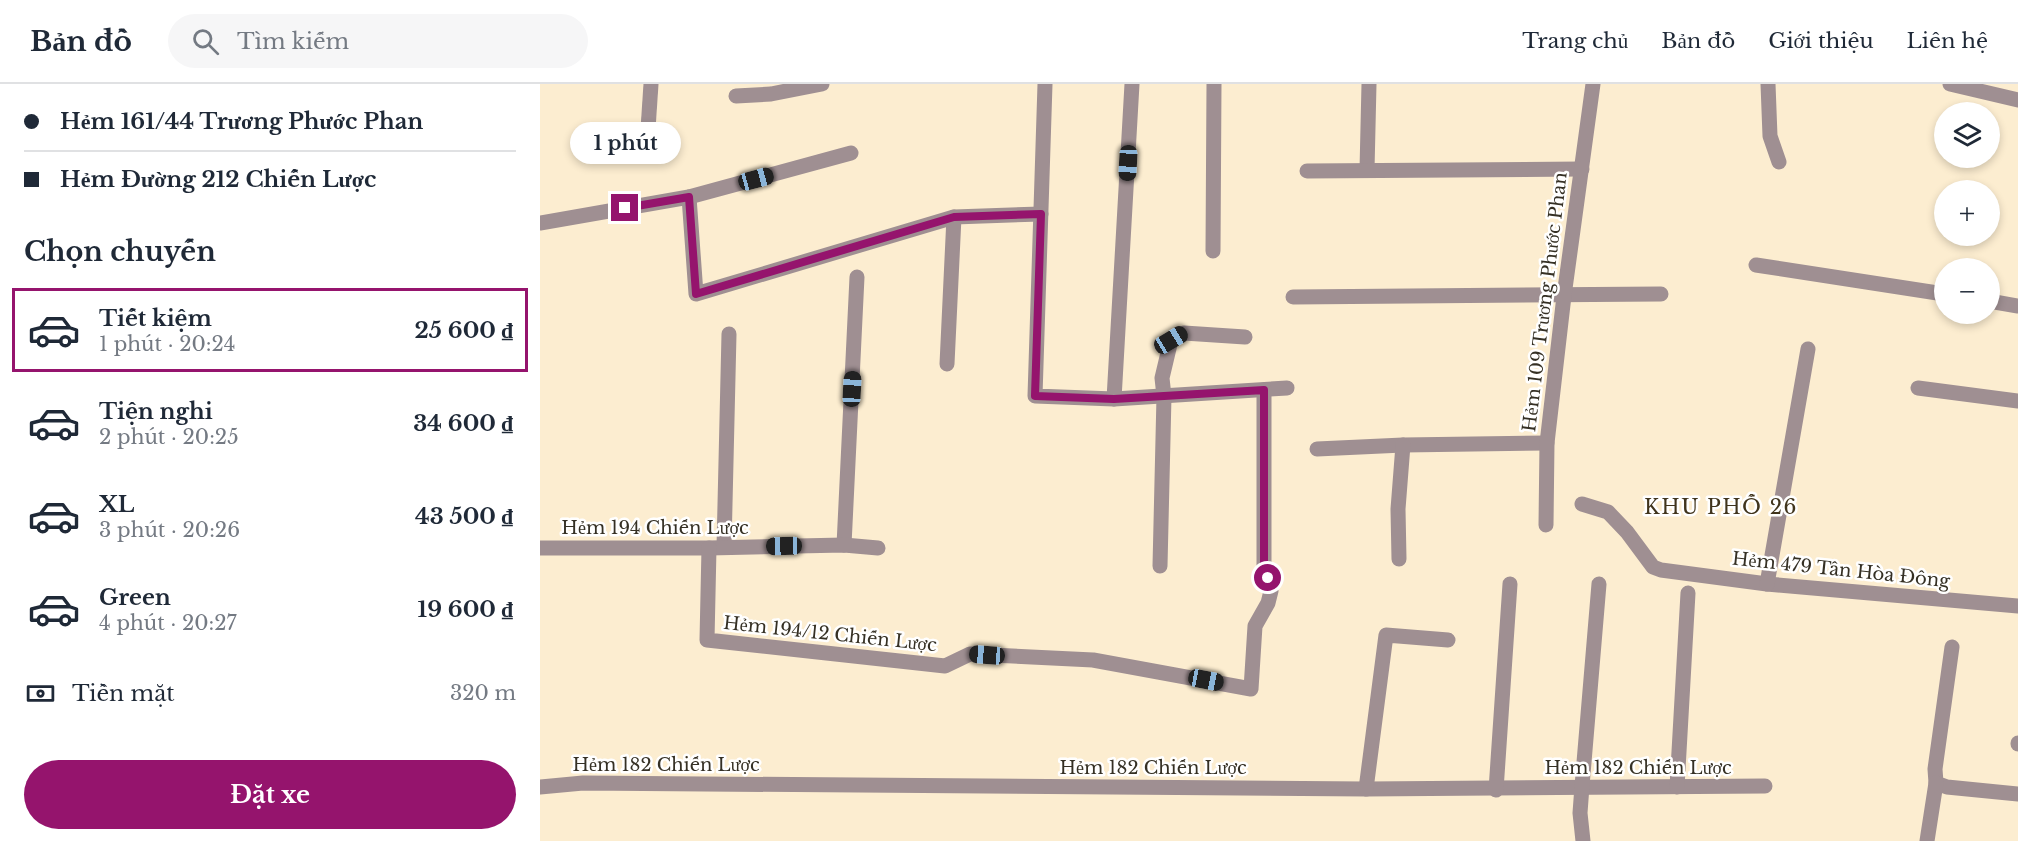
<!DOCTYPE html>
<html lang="vi">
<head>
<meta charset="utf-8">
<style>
	body { margin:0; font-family:"Libre Baskerville",serif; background:#f6f6f7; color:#1f2937; height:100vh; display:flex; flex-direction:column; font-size:22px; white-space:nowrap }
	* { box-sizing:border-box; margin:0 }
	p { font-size:20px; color:#747a83 }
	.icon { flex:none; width:33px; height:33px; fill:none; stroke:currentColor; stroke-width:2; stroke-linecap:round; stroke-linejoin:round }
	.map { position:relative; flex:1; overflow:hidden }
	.sheet { display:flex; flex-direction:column; background:#fff; width:540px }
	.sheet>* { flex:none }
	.banner { display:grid; align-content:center; height:132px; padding:0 24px; background:#fff }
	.controls { position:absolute; left:1394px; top:18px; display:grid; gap:12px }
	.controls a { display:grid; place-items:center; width:66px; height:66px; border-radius:50%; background:#fff; box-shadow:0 3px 9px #0003; font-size:30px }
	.end { position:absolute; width:27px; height:27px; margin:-14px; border:8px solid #95146d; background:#fff; box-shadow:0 0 0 3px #fff }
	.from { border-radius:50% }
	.bubble { position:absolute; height:42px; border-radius:21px; background:#fff; box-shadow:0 3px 9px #0003; font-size:20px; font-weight:700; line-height:42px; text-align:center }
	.car { position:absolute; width:18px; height:36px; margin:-18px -9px; border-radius:8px; box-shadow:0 0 4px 2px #0007; background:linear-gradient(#222 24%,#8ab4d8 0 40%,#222 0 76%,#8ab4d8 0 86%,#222 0) }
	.banner b { display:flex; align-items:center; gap:21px; height:57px; font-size:22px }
	.banner b+b { border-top:2px solid #e0e1e3 }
	.banner i { width:15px; height:15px; background:#1f2937 }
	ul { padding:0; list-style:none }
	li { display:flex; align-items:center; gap:18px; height:84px; margin:0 12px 9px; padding:0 12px; border:3px solid transparent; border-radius:0px }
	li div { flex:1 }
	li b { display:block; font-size:22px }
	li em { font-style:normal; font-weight:700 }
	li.current { border-color:#95146d }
	li>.icon { width:54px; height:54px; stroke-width:1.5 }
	h2 { padding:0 24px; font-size:27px; line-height:72px }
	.pay { display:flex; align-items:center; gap:15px; height:66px; padding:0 24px; font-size:22px }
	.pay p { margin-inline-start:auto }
	.primary-button { display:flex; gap:12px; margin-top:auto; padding:12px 24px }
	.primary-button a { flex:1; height:69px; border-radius:36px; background:#95146d; color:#fff; font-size:24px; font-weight:700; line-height:69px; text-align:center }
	header { display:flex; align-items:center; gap:36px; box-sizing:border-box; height:84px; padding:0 30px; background:#fff; border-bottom:2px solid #e0e1e3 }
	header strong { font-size:28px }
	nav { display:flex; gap:33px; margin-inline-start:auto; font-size:21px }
	.search { width:420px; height:54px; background:#f6f6f7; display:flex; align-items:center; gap:15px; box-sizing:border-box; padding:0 21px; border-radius:33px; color:#747a83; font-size:22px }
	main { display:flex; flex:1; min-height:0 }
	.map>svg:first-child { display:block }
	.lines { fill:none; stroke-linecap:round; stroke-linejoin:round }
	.minor { stroke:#9f8f92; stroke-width:15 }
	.route { stroke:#95146d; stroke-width:8 }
	.labels { text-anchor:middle; stroke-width:5; stroke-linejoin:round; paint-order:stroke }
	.street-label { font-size:18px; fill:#353024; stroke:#fff }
	.neighbourhood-label { font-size:20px; letter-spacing:1.5px; fill:#40341c; stroke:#fff }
</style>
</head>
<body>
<header>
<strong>Bản đồ</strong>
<div class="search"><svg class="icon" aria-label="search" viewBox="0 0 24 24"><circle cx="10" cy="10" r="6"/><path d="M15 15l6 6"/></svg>Tìm kiếm</div>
<nav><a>Trang chủ</a><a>Bản đồ</a><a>Giới thiệu</a><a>Liên hệ</a></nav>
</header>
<main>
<section class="sheet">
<div class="banner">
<b><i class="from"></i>Hẻm 161/44 Trương Phước Phan</b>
<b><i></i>Hẻm Đường 212 Chiến Lược</b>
</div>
<h2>Chọn chuyến</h2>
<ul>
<li class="current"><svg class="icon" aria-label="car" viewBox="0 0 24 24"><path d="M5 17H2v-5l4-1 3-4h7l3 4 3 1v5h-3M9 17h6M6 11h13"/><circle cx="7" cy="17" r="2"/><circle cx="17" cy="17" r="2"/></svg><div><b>Tiết kiệm</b><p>1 phút · 20:24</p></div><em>25 600 ₫</em></li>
<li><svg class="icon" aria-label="car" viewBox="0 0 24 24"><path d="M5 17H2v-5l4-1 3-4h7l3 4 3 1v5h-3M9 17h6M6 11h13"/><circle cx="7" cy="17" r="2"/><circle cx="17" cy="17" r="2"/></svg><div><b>Tiện nghi</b><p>2 phút · 20:25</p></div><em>34 600 ₫</em></li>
<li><svg class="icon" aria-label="car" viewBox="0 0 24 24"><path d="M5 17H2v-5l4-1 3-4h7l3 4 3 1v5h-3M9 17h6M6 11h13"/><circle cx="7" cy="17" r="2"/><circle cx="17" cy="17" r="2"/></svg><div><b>XL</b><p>3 phút · 20:26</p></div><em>43 500 ₫</em></li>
<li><svg class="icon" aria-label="car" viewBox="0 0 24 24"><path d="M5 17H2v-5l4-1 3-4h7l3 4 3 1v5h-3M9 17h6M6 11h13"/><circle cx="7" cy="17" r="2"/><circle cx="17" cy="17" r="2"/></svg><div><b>Green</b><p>4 phút · 20:27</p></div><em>19 600 ₫</em></li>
</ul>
<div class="pay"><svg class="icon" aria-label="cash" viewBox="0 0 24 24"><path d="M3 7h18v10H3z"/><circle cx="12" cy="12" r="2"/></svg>Tiền mặt<p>320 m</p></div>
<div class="primary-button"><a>Đặt xe</a></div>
</section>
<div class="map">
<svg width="1478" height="757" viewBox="0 0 1478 757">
	<rect width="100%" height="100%" fill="#fcedd0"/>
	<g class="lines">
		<g class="minor">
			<path d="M 505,0 L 495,312 L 574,315 L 747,304"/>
			<path d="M 1228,0 L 1230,52 L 1239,78"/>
			<path d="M 1410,0 L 1478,16"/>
			<path d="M 196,12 L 231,10 L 282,0"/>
			<path d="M 107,60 L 111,0"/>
			<path d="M 827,86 L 829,0"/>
			<path d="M 767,87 L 1042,85"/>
			<path d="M 149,113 L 156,210 L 414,133 L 501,130"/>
			<path d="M 0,139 L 149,113 L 311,69"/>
			<path d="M 673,167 L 674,0"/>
			<path d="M 1216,181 L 1404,210"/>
			<path d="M 753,213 L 1121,210"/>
			<path d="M 1449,217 L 1478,222"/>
			<path d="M 407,280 L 414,133"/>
			<path d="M 1378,304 L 1478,317"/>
			<path d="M 574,315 L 592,0"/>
			<path d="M 777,365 L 863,361 L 1007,359"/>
			<path d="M 1042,420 L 1068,428 L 1087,448 L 1113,483 L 1121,486 L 1227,500 L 1478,522"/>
			<path d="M 1006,441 L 1007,359 L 1024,212 L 1053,0"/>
			<path d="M 304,461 L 317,193"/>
			<path d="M 184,463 L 189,250"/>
			<path d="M 0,464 L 169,464 L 304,461 L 338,464"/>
			<path d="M 169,464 L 167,556 L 405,582 L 430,570 L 553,576 L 711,605 L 715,542 L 728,519 L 731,507 L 724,484 L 724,306"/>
			<path d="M 859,475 L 858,425 L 863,361"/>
			<path d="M 620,482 L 624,312 L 622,294 L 631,256 L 644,249 L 705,253"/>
			<path d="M 1227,500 L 1268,265"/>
			<path d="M 1412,563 L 1395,685 L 1396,699 L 1407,703 L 1478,710"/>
			<path d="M 1478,660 L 1478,659"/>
			<path d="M 0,703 L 43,699 L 826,705 L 1225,702"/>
			<path d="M 1137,703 L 1148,509"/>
			<path d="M 826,705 L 846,551 L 908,556"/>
			<path d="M 956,706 L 970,500"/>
			<path d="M 1043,757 L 1040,729 L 1042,702 L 1059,500"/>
			<path d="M 1387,757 L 1396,699"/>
		</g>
	</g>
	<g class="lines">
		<path class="route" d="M 85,124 L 149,113 L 156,210 L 414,133 L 501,130 L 495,312 L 574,315 L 724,306 L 724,484 L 728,494"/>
	</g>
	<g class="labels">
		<g class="street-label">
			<text transform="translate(1005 218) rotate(-83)" y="6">Hẻm 109 Trương Phước Phan</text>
			<text x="115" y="450">Hẻm 194 Chiến Lược</text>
			<text transform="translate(1301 486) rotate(6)" y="6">Hẻm 479 Tân Hòa Đông</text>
			<text transform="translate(290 550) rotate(6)" y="6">Hẻm 194/12 Chiến Lược</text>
			<text x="126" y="687">Hẻm 182 Chiến Lược</text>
			<text x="613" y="690">Hẻm 182 Chiến Lược</text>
			<text x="1098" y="690">Hẻm 182 Chiến Lược</text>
		</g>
		<g class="neighbourhood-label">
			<text x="1181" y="430">KHU PHỐ 26</text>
		</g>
	</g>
</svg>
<div class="controls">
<a><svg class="icon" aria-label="layers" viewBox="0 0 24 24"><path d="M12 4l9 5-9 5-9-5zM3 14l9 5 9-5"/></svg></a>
<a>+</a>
<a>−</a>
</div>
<i class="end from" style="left:728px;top:494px"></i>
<i class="end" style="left:85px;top:124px"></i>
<div class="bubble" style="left:30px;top:38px;width:111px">1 phút</div>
<i class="car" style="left:588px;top:79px;rotate:183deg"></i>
<i class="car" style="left:216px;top:95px;rotate:75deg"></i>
<i class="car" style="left:631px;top:256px;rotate:59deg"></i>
<i class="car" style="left:312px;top:305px;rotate:3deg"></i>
<i class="car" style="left:244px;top:462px;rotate:269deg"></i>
<i class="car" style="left:447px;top:571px;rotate:274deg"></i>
<i class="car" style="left:666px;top:596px;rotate:101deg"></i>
</div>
</main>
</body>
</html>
